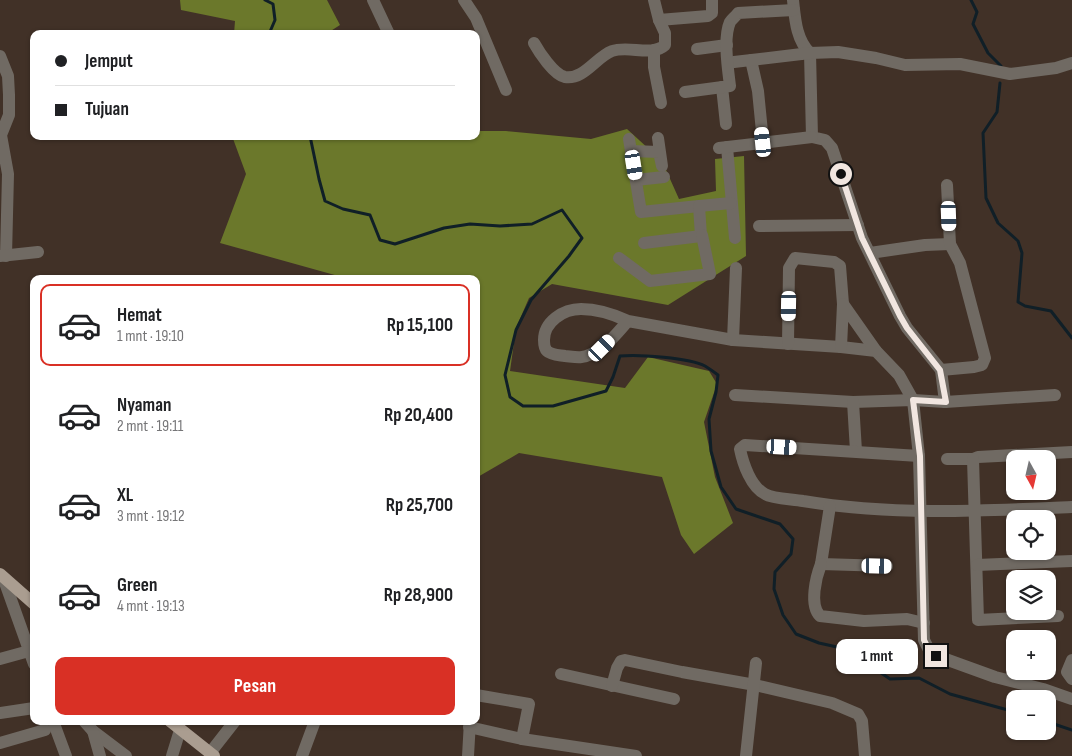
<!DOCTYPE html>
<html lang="id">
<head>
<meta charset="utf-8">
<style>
	body { margin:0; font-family:"Sofia Sans Condensed",sans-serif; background:#f6f6f6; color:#202124; height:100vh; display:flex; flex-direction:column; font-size:19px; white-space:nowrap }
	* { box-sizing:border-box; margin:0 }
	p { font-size:16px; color:#757577 }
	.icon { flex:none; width:28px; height:28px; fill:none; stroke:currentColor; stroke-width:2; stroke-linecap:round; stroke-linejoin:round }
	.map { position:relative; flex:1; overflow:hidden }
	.details { position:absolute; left:30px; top:275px; width:450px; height:450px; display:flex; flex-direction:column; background:#fff; border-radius:10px; box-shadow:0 1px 4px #0004 }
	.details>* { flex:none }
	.guide { position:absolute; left:30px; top:30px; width:450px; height:110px; border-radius:10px; box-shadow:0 1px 4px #0004; display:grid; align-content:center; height:110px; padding:0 25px; background:#fff }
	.needle { width:32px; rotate:172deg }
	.tools { position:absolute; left:1006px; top:450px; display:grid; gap:10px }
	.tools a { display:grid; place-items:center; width:50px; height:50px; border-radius:10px; background:#fff; box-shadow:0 1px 4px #0004; font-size:25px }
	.end { position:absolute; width:22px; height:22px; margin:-11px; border:6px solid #f1e6e0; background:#111; box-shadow:0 0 0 2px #111 }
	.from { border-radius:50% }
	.bubble { position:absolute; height:35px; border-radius:10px; background:#fff; box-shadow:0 1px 4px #0004; font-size:16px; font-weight:700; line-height:35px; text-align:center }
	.car { position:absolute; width:15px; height:30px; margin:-15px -8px; border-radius:6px; box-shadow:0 0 4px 1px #0007; background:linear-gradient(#fff 24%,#345 0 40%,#fff 0 76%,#345 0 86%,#fff 0) }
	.guide b { display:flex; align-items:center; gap:18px; height:48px; font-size:19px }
	.guide b+b { border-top:1px solid #e0e0e0 }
	.guide i { width:12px; height:12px; background:#202124 }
	ul { padding:9px 0 0; list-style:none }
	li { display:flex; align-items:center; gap:15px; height:82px; margin:0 10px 8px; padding:0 15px; border:2px solid transparent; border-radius:10px }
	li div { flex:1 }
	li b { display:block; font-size:19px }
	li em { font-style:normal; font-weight:700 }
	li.current { border-color:#d93025 }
	li>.icon { width:45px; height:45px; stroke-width:1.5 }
	.primary-button { display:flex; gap:10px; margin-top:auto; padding:10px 25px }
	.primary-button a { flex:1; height:58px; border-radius:10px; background:#d93025; color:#fff; font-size:20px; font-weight:700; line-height:58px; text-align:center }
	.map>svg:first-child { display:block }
	.forest { fill:#6b782b }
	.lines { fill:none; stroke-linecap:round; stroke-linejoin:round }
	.stream { stroke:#101f27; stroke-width:3 }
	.minor { stroke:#706a63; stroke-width:12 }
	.major { stroke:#aa9d90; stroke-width:12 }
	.route { stroke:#f1e6e0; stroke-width:6 }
</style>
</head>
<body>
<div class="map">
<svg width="1072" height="756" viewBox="0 0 1072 756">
	<rect width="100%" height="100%" fill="#413127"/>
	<g class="forest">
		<path d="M 180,0 L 327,0 L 340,25 L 326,34 L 234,34 L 235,21 L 181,10 Z"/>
		<path d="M 627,129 L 662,161 L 679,199 L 716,191 L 715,159 L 744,156 L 746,256 L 668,305 L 552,284 L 529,298 L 516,328 L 510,371 L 625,388 L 648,357 L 709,371 L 717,384 L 704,422 L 715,477 L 733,523 L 694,554 L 681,535 L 662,477 L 519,453 L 476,478 L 476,279 L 349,279 L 220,243 L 246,174 L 232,136 L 476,136 L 476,131 L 506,131 L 591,139 Z"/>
	</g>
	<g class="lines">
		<g class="stream">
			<path d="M 265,0 L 273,4 L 275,20 L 269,34"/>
			<path d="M 971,0 L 977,12 L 973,24 L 988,53 L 1001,66"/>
			<path d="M 1000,83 L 997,112 L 983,133 L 986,198 L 998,223 L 1018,241 L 1022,253 L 1018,302 L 1025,306 L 1051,311 L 1072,338"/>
			<path d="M 310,136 L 319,179 L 325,201 L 343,209 L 370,215 L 380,240 L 395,244 L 444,228 L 470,224 L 500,226 L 532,224 L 562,210 L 582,238 L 569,256 L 531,300 L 516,330 L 505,375 L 510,397 L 523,406 L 553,406 L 606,391 L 613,377 L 620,356 C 638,354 690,358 705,366 C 710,369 714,372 718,375 L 716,392 L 709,419 L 711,451 L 721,487 L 736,509 L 780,524 L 793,539 L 791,554 L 775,572 L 774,589 L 783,615 L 796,634 L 819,643 L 846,649 L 890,679 L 919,678 L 950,694 L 1015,712"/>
			<path d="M 1048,722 L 1072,730"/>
		</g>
		<g class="minor">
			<path d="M 373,0 L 389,34"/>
			<path d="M 464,0 L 476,18 L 506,90"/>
			<path d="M 793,0 C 795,18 796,40 810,53 L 812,137 L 825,140 L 832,148 L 862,238 L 900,316 L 907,328 L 941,370 L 945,402"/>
			<path d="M 659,20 L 708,16 L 712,13 L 712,0"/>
			<path d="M 534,43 C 539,52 554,75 565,77 C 584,80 596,57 612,51 C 629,45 652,57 665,45 L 665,33 L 659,20 L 654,0"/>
			<path d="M 697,49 L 727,45"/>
			<path d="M 654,50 L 654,67 L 661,103"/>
			<path d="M 0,56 L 8,76 L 9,95 L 9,115 L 1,135 L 8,174 L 6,256"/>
			<path d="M 751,60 L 758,91 L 763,142"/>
			<path d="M 734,62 L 810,53 L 838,52 L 876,58 L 905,65 L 960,64 L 1010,74 L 1056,68 L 1072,63"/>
			<path d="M 722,87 L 726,124"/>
			<path d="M 685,92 L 730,86 C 728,69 723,38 730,22 C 732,19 736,16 738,13 L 794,10"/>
			<path d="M 629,139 L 641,212 L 699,206"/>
			<path d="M 727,147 L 735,238"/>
			<path d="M 719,148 L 812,137"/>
			<path d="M 631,151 L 659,152 L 662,166 L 658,138"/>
			<path d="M 636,180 L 664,177"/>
			<path d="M 759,226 L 858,225"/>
			<path d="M 644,243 L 701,236 L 699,206 L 731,203"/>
			<path d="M 870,253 L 925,245 L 950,244"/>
			<path d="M 0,256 L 38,252"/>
			<path d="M 619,258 L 650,281 L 710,274 L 702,235"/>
			<path d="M 628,321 C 613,314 598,309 581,309 C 563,309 544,322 544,340 C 544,344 544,348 547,351 C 551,355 559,355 565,356 C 575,357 582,359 591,354 C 606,348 617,333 628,321 L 733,340 L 841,347 L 876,351 L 899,375 L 913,400 L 919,456 L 924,640 L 929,650 L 937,656 L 995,677 L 1043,689 L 1072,699"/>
			<path d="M 733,340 L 736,268"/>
			<path d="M 788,344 L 789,268 L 795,258 L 834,262 L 840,266 L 843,304"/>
			<path d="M 841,347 L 843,304 L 876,351"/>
			<path d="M 941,370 L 974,367 L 982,365 L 985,358 L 960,263 L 950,244 L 947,185"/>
			<path d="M 735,395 L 853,402 L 913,400 L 945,402 L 1055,395"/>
			<path d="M 853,402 L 856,451"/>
			<path d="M 919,456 L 745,445 L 740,449 C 743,464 751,487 765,494 C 773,499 793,499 803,501 C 891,516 983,511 1072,507"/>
			<path d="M 947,459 L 973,459 L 978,457 L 1072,452"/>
			<path d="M 973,459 L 978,620 L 1058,616"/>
			<path d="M 830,506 L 821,564 L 887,566"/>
			<path d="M 821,564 C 816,577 809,605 820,616 L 864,621 L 907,619 L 924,623"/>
			<path d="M 977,565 L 1072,561"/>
			<path d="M 3,577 L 34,664"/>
			<path d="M 0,659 L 29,651"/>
			<path d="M 1072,660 L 1067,672 L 1072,679"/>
			<path d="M 561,674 L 674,699"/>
			<path d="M 612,686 L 617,668 L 621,661 L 625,660 L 682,672 L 755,685 L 832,703 L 858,714 L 862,721 L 865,756"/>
			<path d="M 476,695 L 529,704 L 522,739"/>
			<path d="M 0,713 L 34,708"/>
			<path d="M 53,721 L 66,756"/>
			<path d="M 84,721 L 93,731 L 126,756"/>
			<path d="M 469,727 L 522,739 L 636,756"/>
			<path d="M 93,731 L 100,756"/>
			<path d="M 0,743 L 45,730"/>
			<path d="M 210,753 L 235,721"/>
			<path d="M 172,756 L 180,730"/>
			<path d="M 302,756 L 315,721"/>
			<path d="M 468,756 L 470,721"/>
			<path d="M 746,756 L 756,663"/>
		</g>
		<g class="major">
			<path d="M 0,574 L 34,604"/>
			<path d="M 170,721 L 214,756"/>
		</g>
	</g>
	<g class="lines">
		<path class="route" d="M 841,174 L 862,238 L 900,316 L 907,328 L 940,370 L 946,402 L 913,400 L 920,456 L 924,640 L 929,650 L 936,656"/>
	</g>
</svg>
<div class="tools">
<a><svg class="needle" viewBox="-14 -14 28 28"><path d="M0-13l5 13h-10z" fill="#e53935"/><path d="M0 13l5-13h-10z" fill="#757577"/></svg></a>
<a><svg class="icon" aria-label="locate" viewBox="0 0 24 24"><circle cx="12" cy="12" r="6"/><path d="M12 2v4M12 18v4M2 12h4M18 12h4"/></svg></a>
<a><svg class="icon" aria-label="layers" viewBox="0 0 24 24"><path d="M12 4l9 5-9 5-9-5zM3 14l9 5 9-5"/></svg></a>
<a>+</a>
<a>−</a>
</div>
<i class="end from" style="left:841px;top:174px"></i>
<i class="end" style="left:936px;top:656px"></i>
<div class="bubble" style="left:836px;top:639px;width:82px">1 mnt</div>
<i class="car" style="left:763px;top:142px;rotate:354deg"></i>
<i class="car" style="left:634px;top:165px;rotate:171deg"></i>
<i class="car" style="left:949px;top:216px;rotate:178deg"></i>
<i class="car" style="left:789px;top:306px;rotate:181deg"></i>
<i class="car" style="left:602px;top:348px;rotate:45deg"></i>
<i class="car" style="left:782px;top:447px;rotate:93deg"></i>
<i class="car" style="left:877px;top:566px;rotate:91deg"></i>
<div class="guide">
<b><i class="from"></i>Jemput</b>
<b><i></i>Tujuan</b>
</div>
<section class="details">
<ul>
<li class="current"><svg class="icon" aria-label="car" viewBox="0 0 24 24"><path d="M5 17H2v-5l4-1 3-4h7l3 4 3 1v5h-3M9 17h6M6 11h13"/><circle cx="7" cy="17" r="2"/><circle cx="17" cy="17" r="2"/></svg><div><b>Hemat</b><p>1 mnt · 19:10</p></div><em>Rp 15,100</em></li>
<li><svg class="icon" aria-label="car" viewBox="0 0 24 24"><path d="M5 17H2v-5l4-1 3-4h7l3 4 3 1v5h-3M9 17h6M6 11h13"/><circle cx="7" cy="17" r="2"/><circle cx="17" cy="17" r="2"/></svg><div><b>Nyaman</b><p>2 mnt · 19:11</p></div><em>Rp 20,400</em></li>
<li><svg class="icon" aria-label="car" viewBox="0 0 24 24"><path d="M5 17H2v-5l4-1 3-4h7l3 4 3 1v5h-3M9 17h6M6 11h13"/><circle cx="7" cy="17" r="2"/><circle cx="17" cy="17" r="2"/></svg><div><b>XL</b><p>3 mnt · 19:12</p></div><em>Rp 25,700</em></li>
<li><svg class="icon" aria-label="car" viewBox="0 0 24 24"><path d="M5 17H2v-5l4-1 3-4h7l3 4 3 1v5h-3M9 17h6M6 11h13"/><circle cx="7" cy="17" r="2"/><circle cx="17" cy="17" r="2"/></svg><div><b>Green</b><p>4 mnt · 19:13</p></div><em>Rp 28,900</em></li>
</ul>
<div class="primary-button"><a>Pesan</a></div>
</section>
</div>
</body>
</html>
